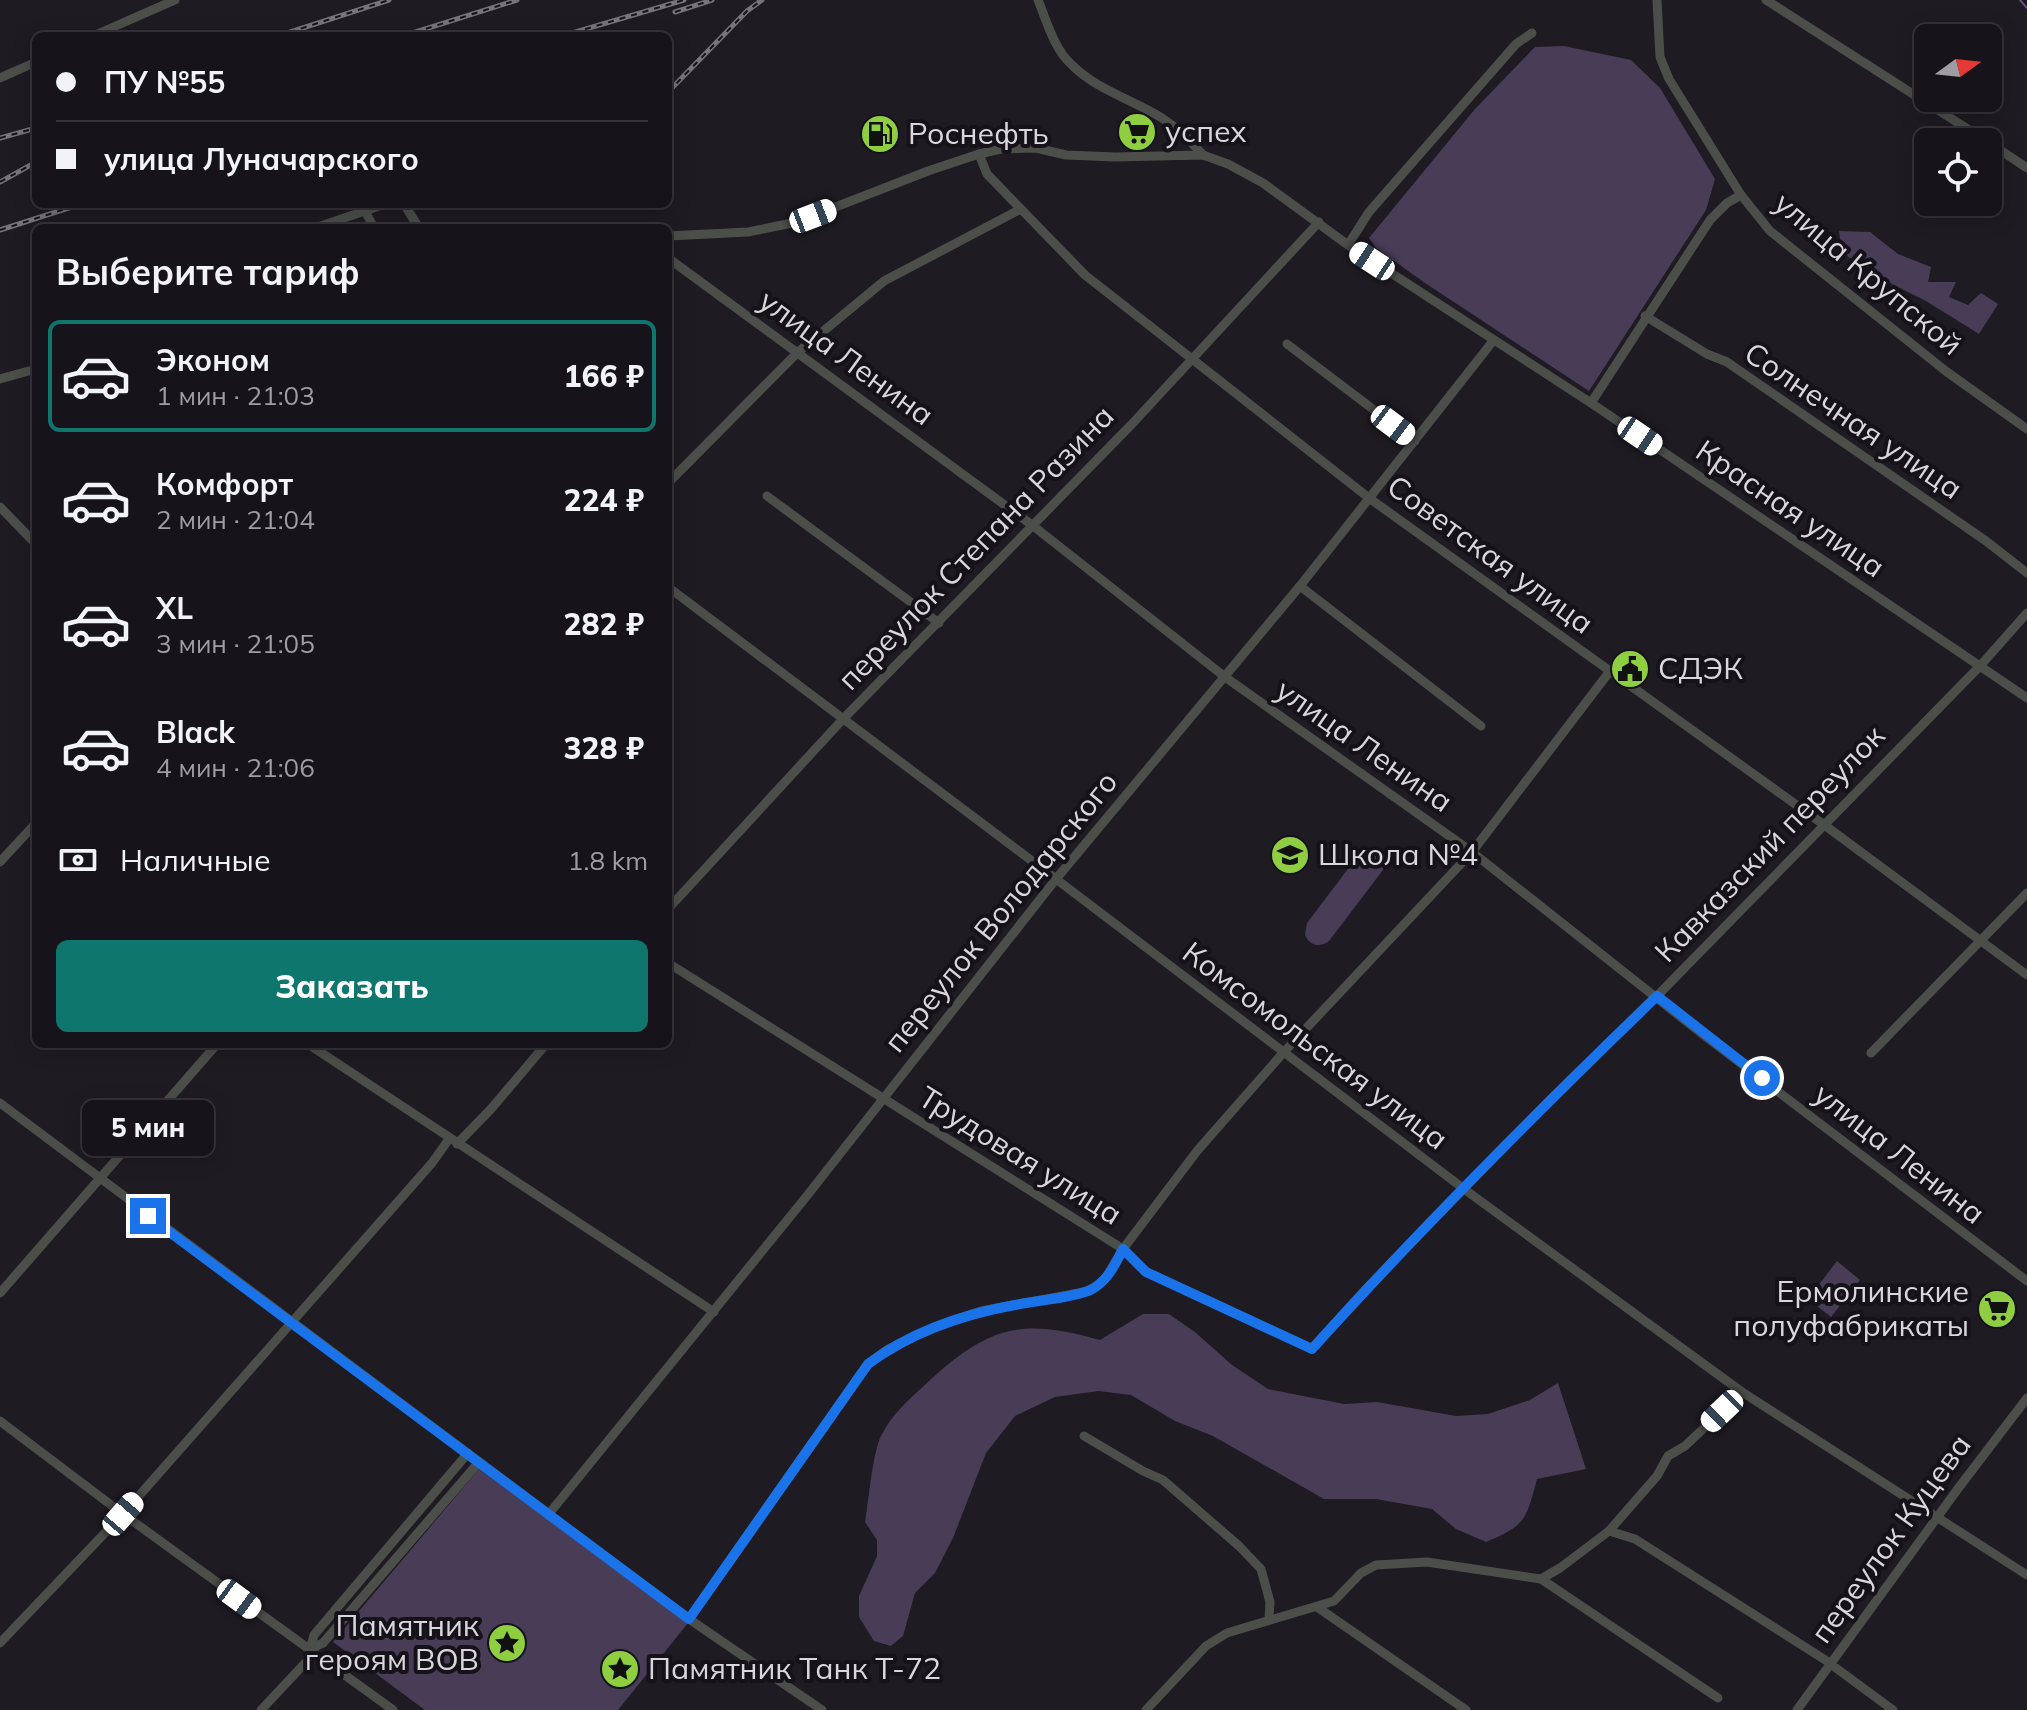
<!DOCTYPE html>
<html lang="ru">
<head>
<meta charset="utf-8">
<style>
	body { margin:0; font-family:Mulish,sans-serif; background:#1f1d23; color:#f1f3f6; height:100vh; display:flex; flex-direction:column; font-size:30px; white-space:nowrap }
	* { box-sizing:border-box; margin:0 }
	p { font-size:26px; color:#9e9ea2 }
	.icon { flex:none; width:44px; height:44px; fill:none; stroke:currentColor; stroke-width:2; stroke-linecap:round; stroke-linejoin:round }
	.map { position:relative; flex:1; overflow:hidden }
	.side { position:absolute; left:32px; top:224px; width:640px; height:824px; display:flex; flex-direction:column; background:#16141a; border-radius:12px; box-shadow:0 4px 20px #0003,0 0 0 2px #353339 }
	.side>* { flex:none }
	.hud { position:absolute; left:32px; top:32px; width:640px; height:176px; border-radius:12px; box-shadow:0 4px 20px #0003,0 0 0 2px #353339; display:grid; align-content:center; height:176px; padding:0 24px; background:#16141a }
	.needle { width:52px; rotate:75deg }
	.buttons { position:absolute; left:1914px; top:24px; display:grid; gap:16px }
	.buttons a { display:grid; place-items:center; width:88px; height:88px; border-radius:12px; background:#16141a; box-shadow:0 4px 20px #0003,0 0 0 2px #353339; font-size:40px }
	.end { position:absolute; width:36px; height:36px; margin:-18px; border:10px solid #1a73e8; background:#fff; box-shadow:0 0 0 4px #fff }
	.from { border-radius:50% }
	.bubble { position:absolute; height:56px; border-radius:12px; background:#16141a; box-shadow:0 4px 20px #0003,0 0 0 2px #353339; font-size:26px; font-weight:800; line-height:56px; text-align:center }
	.car { position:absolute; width:24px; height:48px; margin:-24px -12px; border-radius:10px; box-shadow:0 0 6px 2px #0007; background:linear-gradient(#fff 24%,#345 0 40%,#fff 0 76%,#345 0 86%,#fff 0) }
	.hud b { display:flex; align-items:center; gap:28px; height:76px; font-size:30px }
	.hud b+b { border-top:2px solid #353339 }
	.hud i { width:20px; height:20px; background:#f1f3f6 }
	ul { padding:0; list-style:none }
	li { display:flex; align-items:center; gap:24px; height:112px; margin:0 16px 12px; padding:0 8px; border:4px solid transparent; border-radius:12px }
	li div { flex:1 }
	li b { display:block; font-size:30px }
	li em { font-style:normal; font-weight:800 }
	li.on { border-color:#0f766e }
	li>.icon { width:72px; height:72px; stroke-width:1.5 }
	h2 { padding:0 24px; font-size:36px; line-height:96px }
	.pay { display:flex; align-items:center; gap:20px; height:88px; padding:0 24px; font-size:30px }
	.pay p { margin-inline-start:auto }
	.primary-button { display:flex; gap:16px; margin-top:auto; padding:16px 24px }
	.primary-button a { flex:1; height:92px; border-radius:12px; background:#0f766e; color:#fff; font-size:32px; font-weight:800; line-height:92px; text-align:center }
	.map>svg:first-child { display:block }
	.green { fill:#493c57 }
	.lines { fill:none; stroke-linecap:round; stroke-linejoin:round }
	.stream { stroke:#66507d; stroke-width:2 }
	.minor { stroke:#4c4e4a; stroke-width:9 }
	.rail-casing { stroke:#77747a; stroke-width:5 }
	.rail { stroke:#151219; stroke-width:2; stroke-dasharray:6; stroke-linecap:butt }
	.route { stroke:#1a73e8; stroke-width:10 }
	.labels { text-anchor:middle; stroke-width:8; stroke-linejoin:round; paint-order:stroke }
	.poi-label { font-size:30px; fill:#d9d6dc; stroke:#151219; text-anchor:start }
	.street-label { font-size:30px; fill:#d9d6dc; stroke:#151219 }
</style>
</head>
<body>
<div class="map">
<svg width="2027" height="1710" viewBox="0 0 2027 1710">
	<rect width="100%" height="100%" fill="#1e1b22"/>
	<g class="green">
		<path d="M 1564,46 L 1631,60 L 1660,88 L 1715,179 L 1706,210 L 1589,391 L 1425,283 L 1376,248 L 1369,238 L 1475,109 L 1535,47 Z"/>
		<path d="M 1839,231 L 1870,232 L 1898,254 L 1931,267 L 1928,282 L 1956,282 L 1949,297 L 1968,305 L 1981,293 L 1998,304 L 1979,334 L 1926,301 L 1892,284 L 1842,253 Z"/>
		<path d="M 1370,848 C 1383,848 1388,858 1383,870 L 1329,941 C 1320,948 1310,946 1305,935 L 1307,923 L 1360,853 Z"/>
		<path d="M 1837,1261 L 1860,1280 L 1831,1317 L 1808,1299 Z"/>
		<path d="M 1143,1314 L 1169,1314 L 1196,1333 L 1232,1365 L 1268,1389 L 1344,1404 L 1377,1402 L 1456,1416 L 1488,1414 L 1530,1400 L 1558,1383 L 1586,1469 L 1537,1479 C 1526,1520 1526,1525 1486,1542 L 1456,1529 L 1432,1509 L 1376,1499 L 1324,1499 L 1213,1436 L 1175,1421 L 1131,1395 L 1098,1391 L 1055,1397 L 1015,1416 L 986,1453 L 953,1538 L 935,1573 L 915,1593 L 903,1636 L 891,1646 L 874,1641 L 859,1617 L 859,1596 L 877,1556 L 877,1540 L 865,1522 C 869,1499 872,1458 880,1438 C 891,1414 910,1399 928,1382 C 988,1327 1020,1317 1100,1340 Z"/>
		<path d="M 479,1469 L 688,1623 L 618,1710 L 425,1710 L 333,1642 Z"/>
	</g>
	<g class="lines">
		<path class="stream" d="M 2020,0 L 2027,8"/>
		<g class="minor">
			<path d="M 1038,0 C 1047,22 1054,49 1072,65 C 1097,90 1133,100 1162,118 C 1178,128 1190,141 1203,155"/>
			<path d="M 1657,0 L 1660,57 L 1669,79 L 1741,195 L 1770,231 L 1947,372 L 2027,429"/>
			<path d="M 1766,0 L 1988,142"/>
			<path d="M 93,36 L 175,0"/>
			<path d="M 0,78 L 36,62"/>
			<path d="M 1988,142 L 2027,168"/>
			<path d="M 979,154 L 987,174 L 1085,275 L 1369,498 L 1823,824 L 2027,975"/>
			<path d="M 404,204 L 419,228"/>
			<path d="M 365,211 L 374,228"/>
			<path d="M 315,228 L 385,204"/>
			<path d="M 668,236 L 748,232 L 797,222 L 928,171 L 979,154 L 1001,149 L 1036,148 L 1066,155 L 1115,157 L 1203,155 L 1228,164 L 1263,183 L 1348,245 L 1591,403 L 2027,698"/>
			<path d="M 1348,245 L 1369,212 L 1516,44 L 1532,33"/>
			<path d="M 668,258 L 1032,525 L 1225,677 L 1472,852 L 1701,1033 L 2027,1281"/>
			<path d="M 1645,316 L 1707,354 L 1727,362 L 1986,541 L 2027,573"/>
			<path d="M 1287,344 L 1415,441"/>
			<path d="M 0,379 L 36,369"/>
			<path d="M 1591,403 L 1710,220 L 1727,203 L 1741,195"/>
			<path d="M 668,483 L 797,353 L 884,281 L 1019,210"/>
			<path d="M 767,496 L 939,623"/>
			<path d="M 0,507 L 36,544"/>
			<path d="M 1300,586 L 1481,726"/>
			<path d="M 668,587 L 1056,879 L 1464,1189 L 1742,1392 L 2027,1575"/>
			<path d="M 0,862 L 36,823"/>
			<path d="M 668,909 L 843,719 L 1131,425 L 1319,222"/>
			<path d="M 668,963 L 1123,1249 L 1146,1272 L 1312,1349 L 1365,1290 L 1549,1101 L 1657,996 L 1980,666 L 2027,613"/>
			<path d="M 308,1044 L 714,1312"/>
			<path d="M 1871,1053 L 2027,893"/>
			<path d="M 0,1103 L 689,1619 L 822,1710"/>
			<path d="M 457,1144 L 491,1109 L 546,1044"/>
			<path d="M 0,1293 L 217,1044"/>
			<path d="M 0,1421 L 123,1514 L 393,1710"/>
			<path d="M 1084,1436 L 1143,1471 L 1163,1480 L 1239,1546 L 1261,1569 L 1270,1602 L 1269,1619"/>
			<path d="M 548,1515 L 806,1197 L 1056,879 L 1300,586 L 1493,341"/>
			<path d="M 1609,1531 L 1635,1539 L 1830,1663"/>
			<path d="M 1541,1579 L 1718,1698"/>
			<path d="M 1317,1607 L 1466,1710"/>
			<path d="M 689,1619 L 868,1364 L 888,1349 L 934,1328 L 981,1311 L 1089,1291 L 1105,1279 L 1123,1249 L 1197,1151 L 1283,1053 L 1472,852 L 1610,671"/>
			<path d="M 0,1643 L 123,1514 L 432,1163 L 449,1139"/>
			<path d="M 309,1649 L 323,1643 L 479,1462"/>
			<path d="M 1836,1668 L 1893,1710"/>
			<path d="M 261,1710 L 307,1661 L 314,1635 L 468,1453"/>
			<path d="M 1146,1710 L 1206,1646 L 1227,1633 L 1334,1601 L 1361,1573 L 1376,1565 L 1427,1562 L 1541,1579 L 1560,1568 L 1609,1531 L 1657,1476 L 1668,1456 L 1685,1446 L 1742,1392"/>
			<path d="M 1797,1710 L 1957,1490 L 2027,1398"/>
		</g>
		<defs>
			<g id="rail">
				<path d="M 675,12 L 712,0"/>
				<path d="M 278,36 L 389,0"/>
				<path d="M 403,36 L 517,0"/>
				<path d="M 562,36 L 684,0"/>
				<path d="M 668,92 L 747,11 L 762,0"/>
				<path d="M 0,138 L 36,128"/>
				<path d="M 0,182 L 36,162"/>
				<path d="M 0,230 L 81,204"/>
			</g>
		</defs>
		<use href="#rail" class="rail-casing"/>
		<use href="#rail" class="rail"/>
	</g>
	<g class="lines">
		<path class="route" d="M 148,1216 L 689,1619 L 868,1364 C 911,1332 964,1314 1015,1305 C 1038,1300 1066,1299 1088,1291 C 1106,1284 1115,1265 1123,1249 L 1146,1272 L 1312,1349 C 1422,1227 1539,1110 1657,996 L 1762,1078"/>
	</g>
	<defs>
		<symbol id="supermarket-disc" viewBox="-11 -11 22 22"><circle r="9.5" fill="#8fcd41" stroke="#151219"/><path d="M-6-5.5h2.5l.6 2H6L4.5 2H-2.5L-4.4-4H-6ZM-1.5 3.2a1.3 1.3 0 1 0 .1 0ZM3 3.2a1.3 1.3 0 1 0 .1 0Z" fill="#111"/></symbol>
		<symbol id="fuel-disc" viewBox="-11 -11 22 22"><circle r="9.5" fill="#8fcd41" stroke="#151219"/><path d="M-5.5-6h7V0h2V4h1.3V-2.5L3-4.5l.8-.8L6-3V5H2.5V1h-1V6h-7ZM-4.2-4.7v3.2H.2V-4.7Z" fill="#111"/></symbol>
		<symbol id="civic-disc" viewBox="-11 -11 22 22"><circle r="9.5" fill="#8fcd41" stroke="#151219"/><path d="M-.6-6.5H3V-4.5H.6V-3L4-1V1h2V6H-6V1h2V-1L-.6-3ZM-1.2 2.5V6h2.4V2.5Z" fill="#111"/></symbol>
		<symbol id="school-disc" viewBox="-11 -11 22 22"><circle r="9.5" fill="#8fcd41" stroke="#151219"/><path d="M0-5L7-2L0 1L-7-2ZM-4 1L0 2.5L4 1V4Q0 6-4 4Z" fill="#111"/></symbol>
		<symbol id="sight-disc" viewBox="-11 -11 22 22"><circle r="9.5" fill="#8fcd41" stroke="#151219"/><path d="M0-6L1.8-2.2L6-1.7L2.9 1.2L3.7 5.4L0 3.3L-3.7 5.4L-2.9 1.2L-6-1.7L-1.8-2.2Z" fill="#111"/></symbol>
	</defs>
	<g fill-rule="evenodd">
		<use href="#supermarket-disc" x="1115" y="110" width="44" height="44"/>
		<use href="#fuel-disc" x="858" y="112" width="44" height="44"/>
		<use href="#civic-disc" x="1608" y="647" width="44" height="44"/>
		<use href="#school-disc" x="1268" y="833" width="44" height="44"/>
		<use href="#supermarket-disc" x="1975" y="1287" width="44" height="44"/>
		<use href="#sight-disc" x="485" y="1621" width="44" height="44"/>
		<use href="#sight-disc" x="598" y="1647" width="44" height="44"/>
	</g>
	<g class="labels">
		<g class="poi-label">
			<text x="1165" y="142">успех</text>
			<text x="908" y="144">Роснефть</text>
			<text x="1658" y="679">СДЭК</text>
			<text x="1318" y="865">Школа №4</text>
			<text x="1969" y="1302" text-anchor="end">Ермолинские<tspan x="1969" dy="34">полуфабрикаты</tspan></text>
			<text x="479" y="1636" text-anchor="end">Памятник<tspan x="479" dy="34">героям ВОВ</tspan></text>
			<text x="648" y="1679">Памятник Танк Т-72</text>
		</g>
		<g class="street-label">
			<text transform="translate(1868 274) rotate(40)" y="10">улица Крупской</text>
			<text transform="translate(846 358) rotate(36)" y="10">улица Ленина</text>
			<text transform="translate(1853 421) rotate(34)" y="10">Солнечная улица</text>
			<text transform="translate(1790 509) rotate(34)" y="10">Красная улица</text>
			<text transform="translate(976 548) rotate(-46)" y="10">переулок Степана Разина</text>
			<text transform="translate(1490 555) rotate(36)" y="10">Советская улица</text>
			<text transform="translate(1364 746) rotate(35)" y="10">улица Ленина</text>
			<text transform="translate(1770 844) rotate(-46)" y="10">Кавказский переулок</text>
			<text transform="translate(1001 912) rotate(-51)" y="10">переулок Володарского</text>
			<text transform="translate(1315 1046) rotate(37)" y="10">Комсомольская улица</text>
			<text transform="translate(1899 1154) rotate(38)" y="10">улица Ленина</text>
			<text transform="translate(1020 1156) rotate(32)" y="10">Трудовая улица</text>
			<text transform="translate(1891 1539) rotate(-54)" y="10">переулок Куцева</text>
		</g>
	</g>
</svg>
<div class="buttons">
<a><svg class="needle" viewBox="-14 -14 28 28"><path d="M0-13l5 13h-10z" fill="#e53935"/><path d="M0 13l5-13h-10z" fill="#9e9ea2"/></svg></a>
<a><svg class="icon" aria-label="locate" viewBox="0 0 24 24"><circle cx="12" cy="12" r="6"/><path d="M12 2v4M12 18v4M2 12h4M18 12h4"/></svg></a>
</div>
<i class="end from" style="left:1762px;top:1078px"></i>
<i class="end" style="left:148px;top:1216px"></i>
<div class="bubble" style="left:82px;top:1100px;width:132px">5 мин</div>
<i class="car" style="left:813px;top:216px;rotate:69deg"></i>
<i class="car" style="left:1372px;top:261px;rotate:303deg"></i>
<i class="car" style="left:1393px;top:425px;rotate:127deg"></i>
<i class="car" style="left:1640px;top:436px;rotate:124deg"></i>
<i class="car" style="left:1722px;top:1411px;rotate:226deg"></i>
<i class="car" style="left:123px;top:1514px;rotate:41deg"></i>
<i class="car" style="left:239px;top:1599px;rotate:126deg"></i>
<div class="hud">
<b><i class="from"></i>ПУ №55</b>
<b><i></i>улица Луначарского</b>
</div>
<section class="side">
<h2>Выберите тариф</h2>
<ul>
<li class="on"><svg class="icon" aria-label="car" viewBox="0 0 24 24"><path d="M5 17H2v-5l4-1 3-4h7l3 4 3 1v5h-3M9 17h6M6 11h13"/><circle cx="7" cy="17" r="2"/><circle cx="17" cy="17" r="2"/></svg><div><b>Эконом</b><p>1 мин · 21:03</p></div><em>166 ₽</em></li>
<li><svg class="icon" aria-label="car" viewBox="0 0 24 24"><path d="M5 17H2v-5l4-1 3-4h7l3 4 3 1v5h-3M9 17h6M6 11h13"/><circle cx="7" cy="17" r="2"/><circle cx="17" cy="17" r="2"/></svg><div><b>Комфорт</b><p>2 мин · 21:04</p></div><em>224 ₽</em></li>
<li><svg class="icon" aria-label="car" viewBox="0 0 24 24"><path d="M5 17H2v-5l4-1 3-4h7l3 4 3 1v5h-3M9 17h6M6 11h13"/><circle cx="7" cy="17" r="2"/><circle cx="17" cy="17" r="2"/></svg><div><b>XL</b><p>3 мин · 21:05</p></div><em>282 ₽</em></li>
<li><svg class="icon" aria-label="car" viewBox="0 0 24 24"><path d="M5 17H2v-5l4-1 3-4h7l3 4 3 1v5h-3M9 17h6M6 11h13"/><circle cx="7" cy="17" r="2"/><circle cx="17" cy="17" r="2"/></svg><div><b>Black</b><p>4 мин · 21:06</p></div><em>328 ₽</em></li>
</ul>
<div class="pay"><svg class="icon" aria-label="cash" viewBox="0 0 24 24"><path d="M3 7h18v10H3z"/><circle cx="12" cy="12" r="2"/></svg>Наличные<p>1.8 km</p></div>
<div class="primary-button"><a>Заказать</a></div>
</section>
</div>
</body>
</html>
